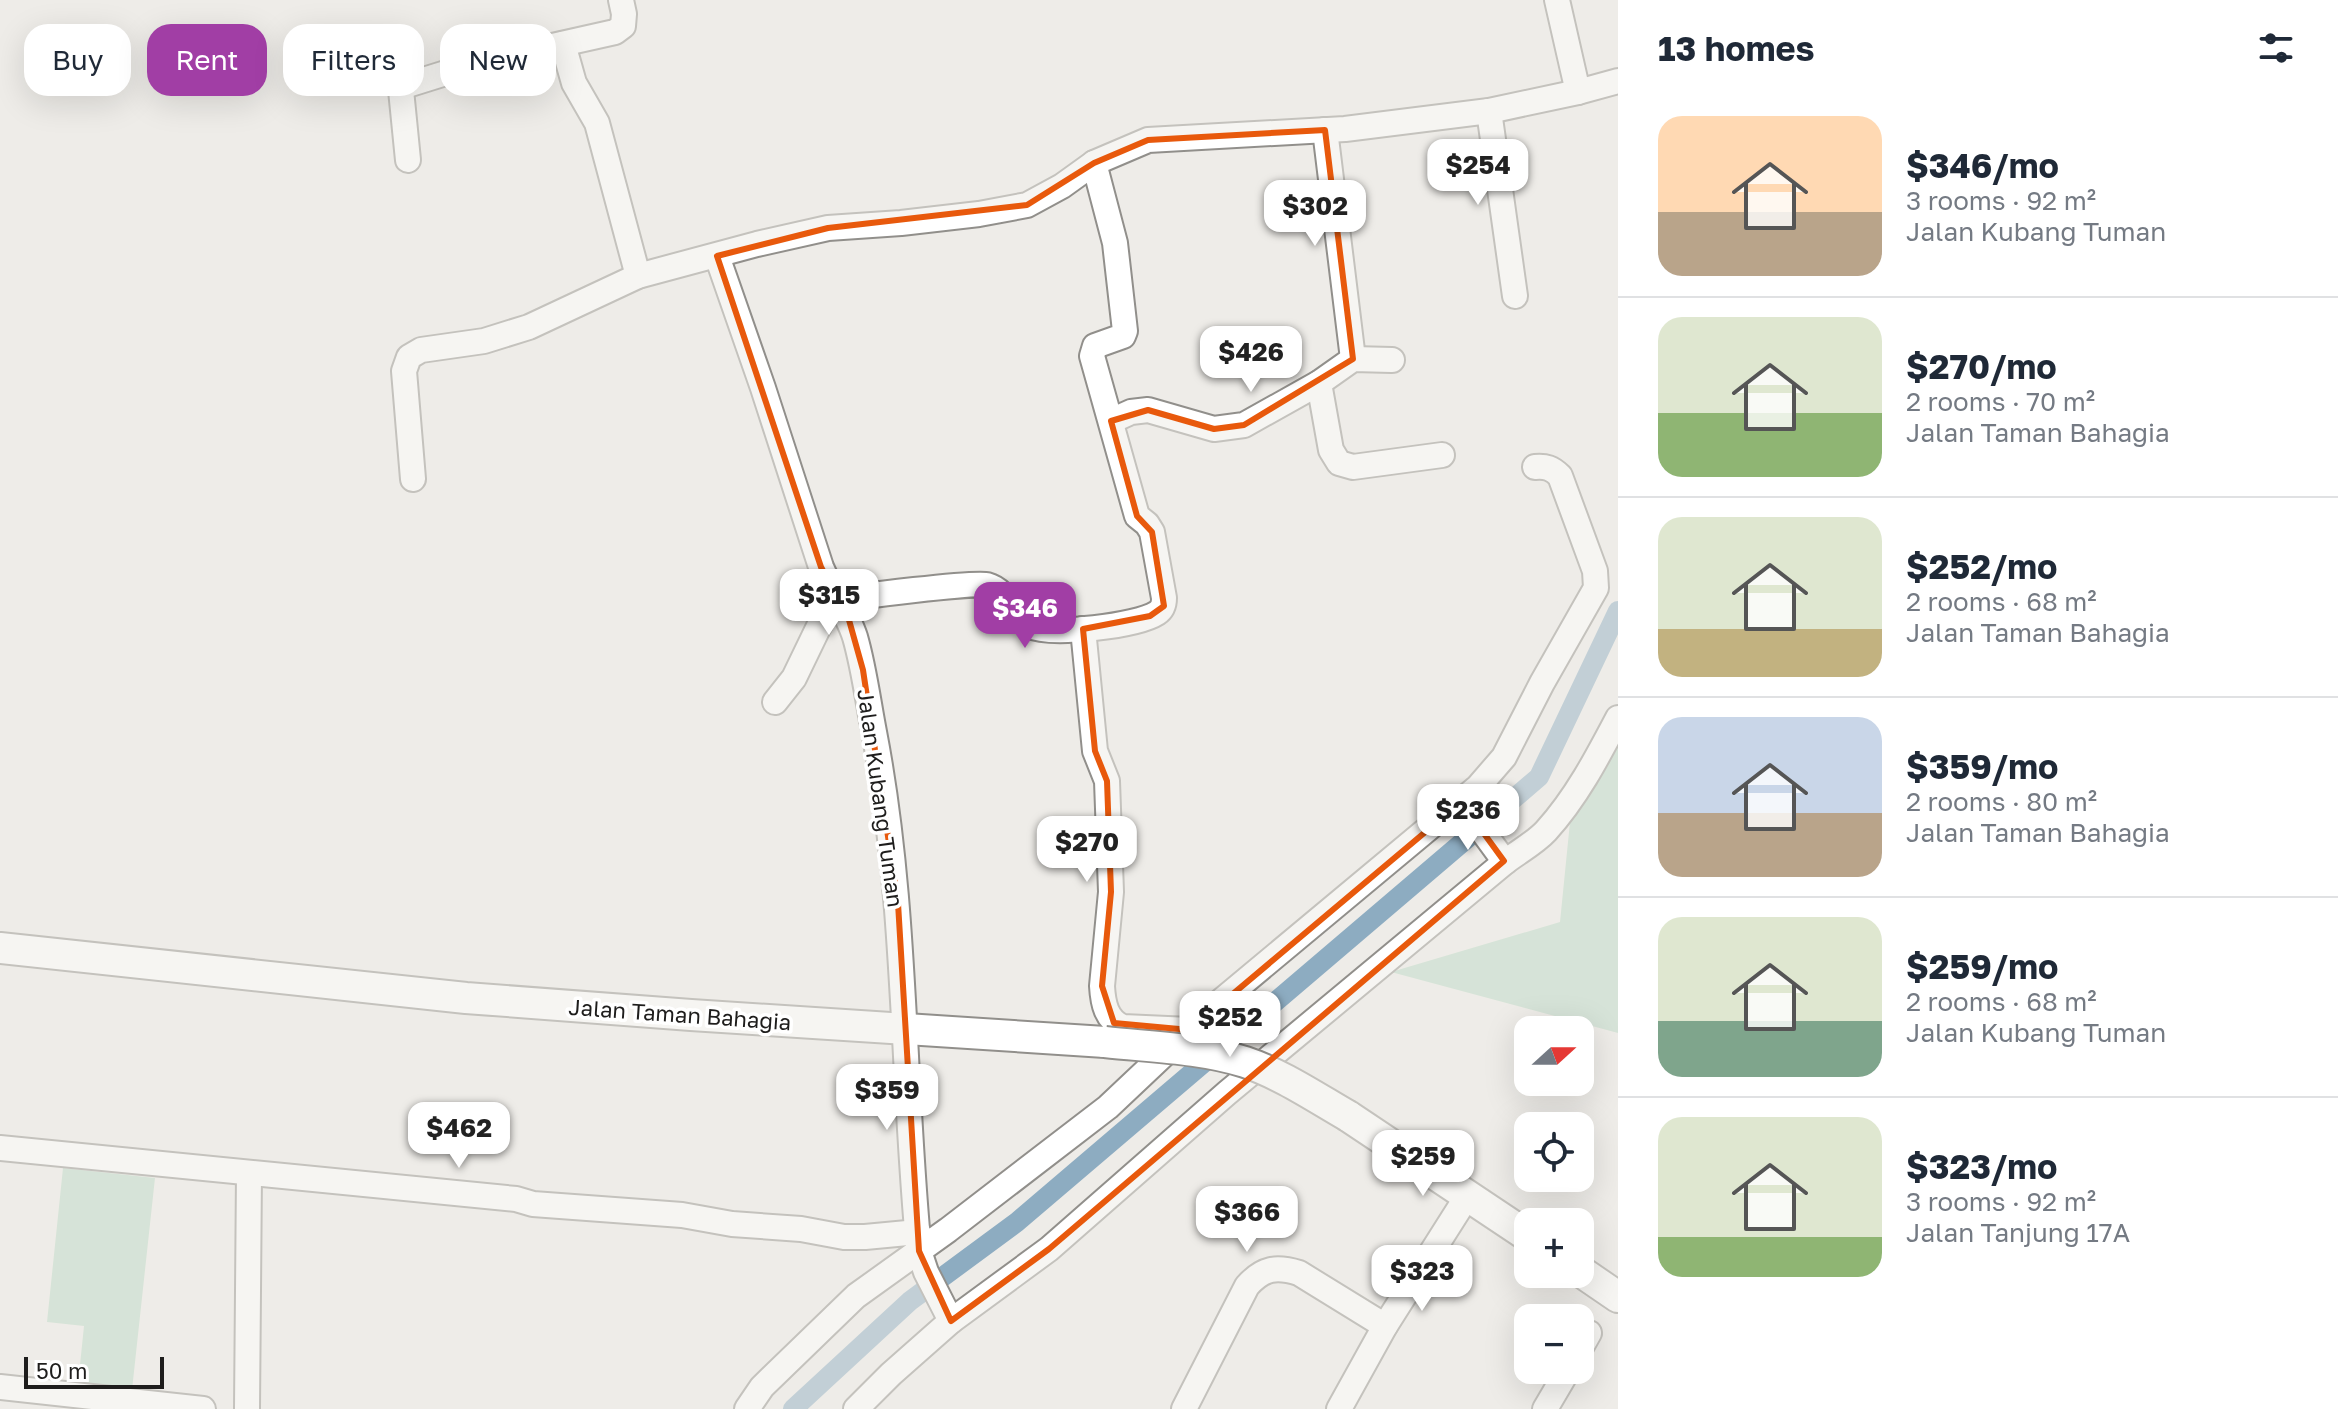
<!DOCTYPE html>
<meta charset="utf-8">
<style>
body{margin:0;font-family:"Golos Text",sans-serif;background:#f6f6f7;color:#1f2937;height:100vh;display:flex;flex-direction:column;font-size:30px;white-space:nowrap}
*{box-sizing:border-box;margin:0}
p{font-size:26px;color:#747a83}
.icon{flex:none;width:44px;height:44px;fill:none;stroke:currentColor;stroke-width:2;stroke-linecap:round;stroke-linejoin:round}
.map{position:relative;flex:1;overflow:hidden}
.panel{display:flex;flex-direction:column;background:#fff;width:720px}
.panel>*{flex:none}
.banner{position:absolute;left:24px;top:24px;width:760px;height:72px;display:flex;gap:16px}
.needle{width:52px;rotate:69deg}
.fabs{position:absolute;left:1514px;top:1016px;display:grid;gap:16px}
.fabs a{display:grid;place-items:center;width:80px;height:80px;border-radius:16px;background:#fff;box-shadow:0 8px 32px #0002;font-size:40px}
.scale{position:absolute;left:24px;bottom:20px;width:140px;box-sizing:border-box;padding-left:8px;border:4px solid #1e1d1c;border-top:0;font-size:22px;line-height:28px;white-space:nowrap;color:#1e1d1c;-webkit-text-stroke:6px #fff;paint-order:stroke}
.price{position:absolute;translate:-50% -68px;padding:0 18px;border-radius:16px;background:#fff;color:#222;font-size:26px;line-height:52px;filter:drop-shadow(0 2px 4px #0008)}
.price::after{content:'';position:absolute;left:50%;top:48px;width:24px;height:18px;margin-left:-12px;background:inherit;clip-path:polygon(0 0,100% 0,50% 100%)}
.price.selected{background:#a13ea5;color:#fff}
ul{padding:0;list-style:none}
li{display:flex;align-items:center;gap:24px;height:200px;padding:0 40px}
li+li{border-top:2px solid #e0e1e3}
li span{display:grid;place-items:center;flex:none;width:224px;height:160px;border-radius:24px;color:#555}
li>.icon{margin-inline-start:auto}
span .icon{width:96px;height:96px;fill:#fffc;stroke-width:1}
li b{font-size:34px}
h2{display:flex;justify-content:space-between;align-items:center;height:96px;padding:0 40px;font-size:34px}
.chip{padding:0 28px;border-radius:24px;background:#fff;box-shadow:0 8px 32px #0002;font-size:28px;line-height:72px}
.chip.selected{background:#a13ea5;color:#fff}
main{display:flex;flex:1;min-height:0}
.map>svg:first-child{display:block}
.green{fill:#b9d8c5}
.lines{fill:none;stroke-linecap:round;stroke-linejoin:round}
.canal{stroke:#8dacc1;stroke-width:20}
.minor-casing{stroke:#918f8b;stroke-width:28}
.major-casing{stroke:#918f8b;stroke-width:34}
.minor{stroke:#fff;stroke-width:24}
.major{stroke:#fff;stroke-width:30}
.major-bridge-casing{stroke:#918f8b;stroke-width:34;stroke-linecap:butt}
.major-bridge{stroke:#fff;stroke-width:30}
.marked{fill:none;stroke:#e8590c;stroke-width:6;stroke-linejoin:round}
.labels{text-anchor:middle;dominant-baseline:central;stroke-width:7;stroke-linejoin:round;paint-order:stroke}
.street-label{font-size:22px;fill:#1e1d1c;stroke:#fff}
</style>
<main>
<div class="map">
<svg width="1618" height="1409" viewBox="0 0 1618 1409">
<rect width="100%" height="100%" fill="#eeece8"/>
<g class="green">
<polygon points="1618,743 1618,1033 1391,972 1560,922 1570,822"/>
<polygon points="63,1168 155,1178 132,1390 78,1384 84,1326 47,1322"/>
</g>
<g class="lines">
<polyline class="canal" points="793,1409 910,1301 1017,1222 1539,777 1618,611"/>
<g class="minor-casing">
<g id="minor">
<polyline points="1557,0 1578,92"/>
<polyline points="563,44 574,83 597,123 638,276"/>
<polyline points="397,50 408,160"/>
<polyline points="401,87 481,62 615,32 623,26 624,14 621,0"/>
<polyline points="1489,111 1515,296"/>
<polyline points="1325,130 1353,359"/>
<path d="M717 256 763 388 821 567C831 591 847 612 855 637 864 668 868 701 874 732 907 903 902 1078 919 1251L926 1272 951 1321"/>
<polyline points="1319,383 1331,450 1339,463 1353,467 1442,455"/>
<polyline points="1111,421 1131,412 1148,410 1214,429 1244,425 1319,383 1353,359 1392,360"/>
<polyline points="413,479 404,371 409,357 421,350 484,341 529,327 638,276 757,244 828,228 901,223 979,214 1027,205 1062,186 1094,163 1148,140 1345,129 1489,111 1578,92 1618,81"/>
<path d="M1083 629 1095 751 1107 781 1111 892 1102 986C1103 1003 1106 1020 1123 1027L1190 1030"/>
<path d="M775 702 794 678 823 618C827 612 833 604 840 601 853 596 976 582 987 585 1009 591 1012 617 1030 626 1051 636 1137 626 1157 613 1163 609 1164 604 1164 598L1152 532 1147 524 1137 516 1092 356 1095 346 1123 336 1125 331 1115 243 1094 163"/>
<polyline points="1461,802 1505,862"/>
<polyline points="0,1148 516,1199 533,1204 682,1215 732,1224 801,1229 844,1237 865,1237 918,1232"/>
<polyline points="1580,1349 1589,1333"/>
<polyline points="0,1387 203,1409"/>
<polyline points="247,1409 249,1173"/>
<path d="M747 1409 762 1387 856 1296 948 1230 1108 1107 1214 1007 1478 787 1504 757 1542 683 1596 588 1595 571 1560 476C1552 468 1546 466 1535 467"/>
<path d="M856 1409 891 1374 951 1321 1049 1249 1227 1093 1505 862C1518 852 1535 843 1546 831 1576 798 1597 758 1618 718"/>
<path d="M1184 1409 1247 1286C1263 1268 1276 1266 1299 1273L1385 1326"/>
<polyline points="1339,1409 1385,1326 1468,1195"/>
<polyline points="1545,1409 1568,1370"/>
</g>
</g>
<g class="major-casing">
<g id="major">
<polyline points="0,948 466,998 691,1015 1105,1042"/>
<polyline points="1348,1116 1528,1236"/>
<polyline points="1580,1271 1618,1297"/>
</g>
</g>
<use href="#minor" class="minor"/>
<use href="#major" class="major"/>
<g class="major-bridge-casing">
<path id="major-bridge" d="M1105 1042C1151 1047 1201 1048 1245 1062 1281 1074 1315 1097 1348 1116"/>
</g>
<use href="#major-bridge" class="major-bridge"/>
</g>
<path d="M0 0H1618V1409H0ZM1325 130 1353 359 1244 425 1214 429 1148 410 1111 421 1137 516 1152 532 1164 606 1150 616 1083 629 1095 751 1107 781 1111 892 1102 986 1114 1023 1190 1030 1461 802 1504 861 1049 1249 951 1321 919 1251 898 903 863 670 849 620 821 567 717 256 828 228 1027 205 1094 163 1148 140Z" fill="#eeece8" fill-opacity=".55" fill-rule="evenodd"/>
<path class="marked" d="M1325 130 1353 359 1244 425 1214 429 1148 410 1111 421 1137 516 1152 532 1164 606 1150 616 1083 629 1095 751 1107 781 1111 892 1102 986 1114 1023 1190 1030 1461 802 1504 861 1049 1249 951 1321 919 1251 898 903 863 670 849 620 821 567 717 256 828 228 1027 205 1094 163 1148 140Z"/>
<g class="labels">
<g class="street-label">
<text transform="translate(881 798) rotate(82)">Jalan Kubang Tuman</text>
<text transform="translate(680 1014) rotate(4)">Jalan Taman Bahagia</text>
</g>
</g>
</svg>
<div class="fabs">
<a><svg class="needle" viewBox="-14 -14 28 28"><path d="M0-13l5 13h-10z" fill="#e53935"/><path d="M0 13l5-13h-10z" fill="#747a83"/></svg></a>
<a><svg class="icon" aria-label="locate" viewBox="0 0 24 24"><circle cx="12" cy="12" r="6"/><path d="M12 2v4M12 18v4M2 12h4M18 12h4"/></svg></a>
<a>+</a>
<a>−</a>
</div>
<div class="scale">50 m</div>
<b class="price" style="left:1478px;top:207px">$254</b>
<b class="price" style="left:1315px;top:248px">$302</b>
<b class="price" style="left:1251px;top:394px">$426</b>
<b class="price" style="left:829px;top:637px">$315</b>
<b class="price selected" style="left:1025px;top:650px">$346</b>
<b class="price" style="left:1468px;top:852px">$236</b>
<b class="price" style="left:1087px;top:884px">$270</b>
<b class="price" style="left:1230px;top:1059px">$252</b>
<b class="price" style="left:887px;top:1132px">$359</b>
<b class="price" style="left:459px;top:1170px">$462</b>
<b class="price" style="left:1423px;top:1198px">$259</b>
<b class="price" style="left:1247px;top:1254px">$366</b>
<b class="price" style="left:1422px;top:1313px">$323</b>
<div class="banner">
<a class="chip">Buy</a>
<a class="chip selected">Rent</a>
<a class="chip">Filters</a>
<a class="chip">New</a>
</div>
</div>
<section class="panel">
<h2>13 homes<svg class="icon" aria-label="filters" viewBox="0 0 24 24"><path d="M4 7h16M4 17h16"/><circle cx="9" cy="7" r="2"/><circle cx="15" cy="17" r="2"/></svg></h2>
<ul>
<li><span style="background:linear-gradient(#ffd9b3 60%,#b9a48a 0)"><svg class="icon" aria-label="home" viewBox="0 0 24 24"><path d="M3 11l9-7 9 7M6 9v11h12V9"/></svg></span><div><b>$346/mo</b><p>3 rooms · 92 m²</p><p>Jalan Kubang Tuman</p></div></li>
<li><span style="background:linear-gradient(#dfe7d0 60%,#8fb573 0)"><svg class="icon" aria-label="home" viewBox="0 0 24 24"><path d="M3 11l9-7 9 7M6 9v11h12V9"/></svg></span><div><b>$270/mo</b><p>2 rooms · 70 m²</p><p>Jalan Taman Bahagia</p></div></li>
<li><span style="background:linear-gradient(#dfe7d0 70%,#c2b280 0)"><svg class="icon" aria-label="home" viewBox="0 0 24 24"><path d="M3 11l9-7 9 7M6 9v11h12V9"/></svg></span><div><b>$252/mo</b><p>2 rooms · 68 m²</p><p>Jalan Taman Bahagia</p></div></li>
<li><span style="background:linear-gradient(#c9d6e8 60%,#b9a48a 0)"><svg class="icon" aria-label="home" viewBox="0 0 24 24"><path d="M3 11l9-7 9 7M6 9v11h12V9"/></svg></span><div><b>$359/mo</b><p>2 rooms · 80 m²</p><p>Jalan Taman Bahagia</p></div></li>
<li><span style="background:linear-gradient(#dfe7d0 65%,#7fa58c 0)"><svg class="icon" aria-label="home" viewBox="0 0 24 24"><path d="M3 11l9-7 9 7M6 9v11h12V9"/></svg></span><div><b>$259/mo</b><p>2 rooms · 68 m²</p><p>Jalan Kubang Tuman</p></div></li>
<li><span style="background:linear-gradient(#dfe7d0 75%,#8fb573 0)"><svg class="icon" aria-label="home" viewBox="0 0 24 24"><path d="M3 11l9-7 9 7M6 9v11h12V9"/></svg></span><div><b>$323/mo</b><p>3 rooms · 92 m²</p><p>Jalan Tanjung 17A</p></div></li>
</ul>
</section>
</main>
